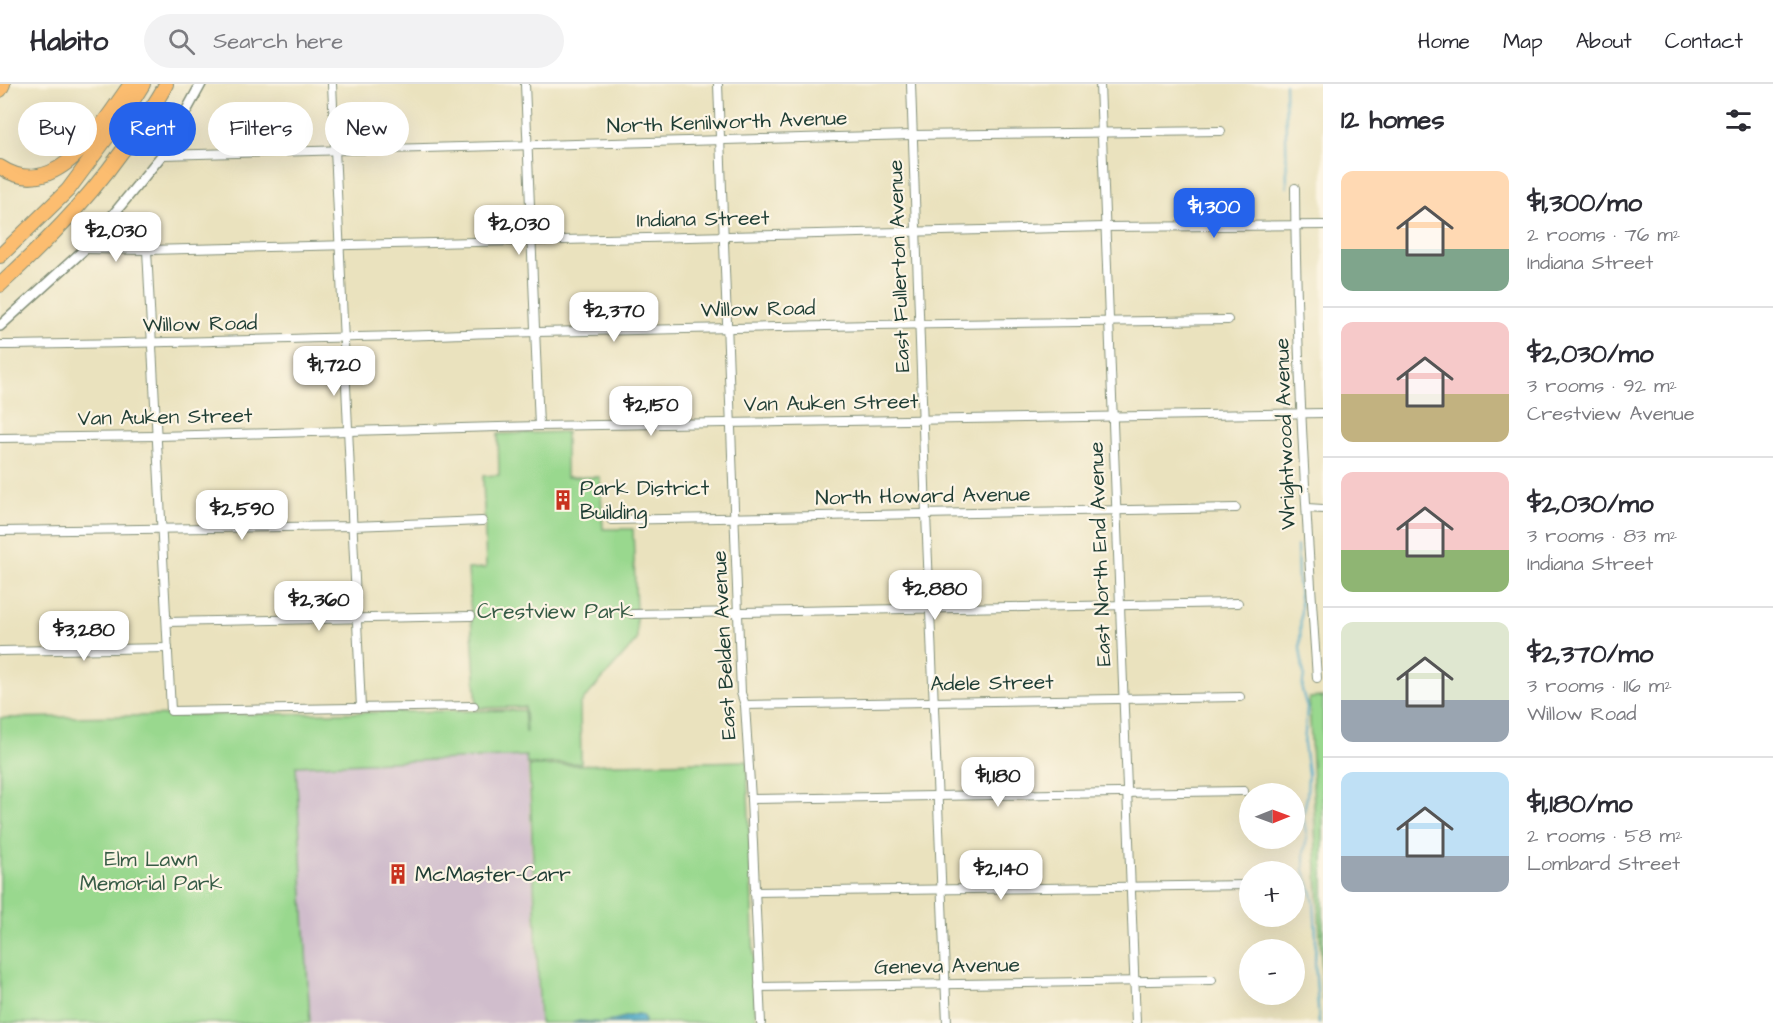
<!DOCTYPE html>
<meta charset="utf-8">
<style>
body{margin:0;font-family:"Architects Daughter",sans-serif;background:#f2f2f3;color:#2b2b33;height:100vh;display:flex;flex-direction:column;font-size:22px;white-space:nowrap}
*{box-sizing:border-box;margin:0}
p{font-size:20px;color:#7c7c81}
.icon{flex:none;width:33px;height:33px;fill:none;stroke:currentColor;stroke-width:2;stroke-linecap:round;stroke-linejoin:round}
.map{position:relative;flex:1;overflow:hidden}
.side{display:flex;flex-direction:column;background:#fff;width:450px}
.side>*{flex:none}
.hud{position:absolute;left:18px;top:18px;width:570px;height:54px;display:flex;gap:12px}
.needle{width:39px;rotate:89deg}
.controls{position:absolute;left:1239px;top:699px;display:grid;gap:12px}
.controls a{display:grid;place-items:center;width:66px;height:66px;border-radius:50%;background:#fff;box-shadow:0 6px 24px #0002;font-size:30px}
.price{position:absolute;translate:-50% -51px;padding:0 14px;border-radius:12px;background:#fff;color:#222;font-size:20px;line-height:39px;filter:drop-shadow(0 2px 3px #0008)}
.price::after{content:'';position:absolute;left:50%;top:36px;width:18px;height:14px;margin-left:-9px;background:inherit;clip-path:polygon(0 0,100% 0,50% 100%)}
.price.selected{background:#2563eb;color:#fff}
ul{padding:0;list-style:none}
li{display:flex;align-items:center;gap:18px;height:150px;padding:0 18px}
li+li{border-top:2px solid #e1e1e2}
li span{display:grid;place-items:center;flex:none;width:168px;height:120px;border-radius:12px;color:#555}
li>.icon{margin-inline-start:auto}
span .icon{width:72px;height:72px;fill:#fffc;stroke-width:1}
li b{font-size:26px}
h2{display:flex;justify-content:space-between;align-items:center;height:72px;padding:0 18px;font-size:26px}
.tag{padding:0 21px;border-radius:27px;background:#fff;box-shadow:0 6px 24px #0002;font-size:21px;line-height:54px}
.tag.selected{background:#2563eb;color:#fff}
header{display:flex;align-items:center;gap:36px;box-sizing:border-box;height:84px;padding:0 30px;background:#fff;border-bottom:2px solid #e1e1e2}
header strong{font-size:28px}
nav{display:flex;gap:33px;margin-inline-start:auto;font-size:21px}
.search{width:420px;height:54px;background:#f2f2f3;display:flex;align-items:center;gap:15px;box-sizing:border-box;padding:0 21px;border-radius:33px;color:#7c7c81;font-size:22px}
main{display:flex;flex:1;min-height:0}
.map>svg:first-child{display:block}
.industrial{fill:#d0bdcc}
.green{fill:#99d88e;stroke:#5c8a61;stroke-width:1.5}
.water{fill:#49a8c8;stroke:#34727e;stroke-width:1.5}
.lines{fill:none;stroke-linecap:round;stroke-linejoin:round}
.stream{stroke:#49a8c8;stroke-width:2}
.minor-casing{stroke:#849079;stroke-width:10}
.tertiary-casing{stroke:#849079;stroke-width:12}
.motorway-casing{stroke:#849079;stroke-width:16}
.minor{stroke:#fff;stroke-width:8}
.tertiary{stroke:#fff;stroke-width:9}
.motorway{stroke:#fcbd6f;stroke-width:14}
.labels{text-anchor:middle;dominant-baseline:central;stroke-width:4.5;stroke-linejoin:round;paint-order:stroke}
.street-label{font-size:21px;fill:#1f3d34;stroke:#fcf5e5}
.poi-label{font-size:21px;fill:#1f3d34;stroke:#fcf5e5;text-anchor:start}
.park-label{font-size:21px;fill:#375c46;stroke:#fcf5e5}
</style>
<header>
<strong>Habito</strong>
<div class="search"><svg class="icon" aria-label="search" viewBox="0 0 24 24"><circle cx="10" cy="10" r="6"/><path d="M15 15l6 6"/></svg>Search here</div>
<nav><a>Home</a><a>Map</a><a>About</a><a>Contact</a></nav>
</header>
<main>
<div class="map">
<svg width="1323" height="939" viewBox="0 0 1323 939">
<rect width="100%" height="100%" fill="#fcf5e5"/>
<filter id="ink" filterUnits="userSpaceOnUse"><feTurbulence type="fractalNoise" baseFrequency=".0167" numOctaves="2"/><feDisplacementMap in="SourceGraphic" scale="12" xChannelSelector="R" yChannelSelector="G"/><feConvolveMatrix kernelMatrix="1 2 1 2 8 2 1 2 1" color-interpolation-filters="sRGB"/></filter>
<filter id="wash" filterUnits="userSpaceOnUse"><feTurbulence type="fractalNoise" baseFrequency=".008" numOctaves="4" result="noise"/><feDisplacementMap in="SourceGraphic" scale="24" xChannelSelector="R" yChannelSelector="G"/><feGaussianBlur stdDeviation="1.35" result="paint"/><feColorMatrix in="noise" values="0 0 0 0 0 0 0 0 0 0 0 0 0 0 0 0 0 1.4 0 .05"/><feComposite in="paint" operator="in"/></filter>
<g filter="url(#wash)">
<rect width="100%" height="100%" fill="#eae2be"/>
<polygon class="industrial" points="527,672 539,939 310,939 296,682"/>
<g class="green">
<polygon points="566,348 566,393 600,393 603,445 633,445 637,556 580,620 581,679 527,680 526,672 296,682 310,939 0,939 0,634 524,626 526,649 525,623 477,624 468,485 486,484 483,392 499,391 498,350"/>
<polygon points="1323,613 1323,917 1309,614"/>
<polygon points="747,677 756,939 540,939 529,682"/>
</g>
<polygon class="water" points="637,930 642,931 645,936 644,939 572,939 579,937 602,939"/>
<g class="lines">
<g class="stream">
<polyline points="1285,0 1287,103"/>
<polyline points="1297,462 1298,498 1301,522 1300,564 1304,591 1302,606 1307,624 1304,660 1308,690 1307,713 1303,732 1307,754 1304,767 1304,787 1312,809 1314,819 1316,853 1315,878 1319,939"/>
</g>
</g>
</g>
<g filter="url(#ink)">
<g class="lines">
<g class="minor-casing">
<g id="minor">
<polyline points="332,0 361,624"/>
<polyline points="525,0 539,342"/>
<polyline points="718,0 741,609 745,621 751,715 761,939"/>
<polyline points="911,0 926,430 947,939"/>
<polyline points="1100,0 1136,939"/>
<polyline points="162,71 912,51 1221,47"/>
<path d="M1295 104C1296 267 1306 431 1317 594"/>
<polyline points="85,165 147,166 1105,143 1323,141"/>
<polyline points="147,166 171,627 474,622"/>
<path d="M0 261C179 259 358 253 537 248 767 242 998 239 1228 236"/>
<polyline points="0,354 157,352 539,342 1323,329"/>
<polyline points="1307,424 1323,425"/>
<polyline points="611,436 1236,424"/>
<polyline points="0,447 353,442 482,437"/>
<polyline points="632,530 1238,519"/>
<polyline points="167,538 471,532"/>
<polyline points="0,567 168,564"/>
<polyline points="745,621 1240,613"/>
<polyline points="751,715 1244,707"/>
<polyline points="754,808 1248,801"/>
<polyline points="759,903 1212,896"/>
</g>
</g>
<g class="tertiary-casing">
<polyline id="tertiary" points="0,242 85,165 162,71 201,0"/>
</g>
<g class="motorway-casing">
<g id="motorway">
<polyline points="0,6 3,0"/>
<path d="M0 83C58 121 102 39 131 0"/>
<polyline points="0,172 68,106 125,29 143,0"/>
<path d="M0 201C55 150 98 105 139 43 148 29 159 15 166 0"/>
</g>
</g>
<use href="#minor" class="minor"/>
<use href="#tertiary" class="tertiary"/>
<use href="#motorway" class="motorway"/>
</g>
</g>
<defs>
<g id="building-bare" transform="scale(1.62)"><path d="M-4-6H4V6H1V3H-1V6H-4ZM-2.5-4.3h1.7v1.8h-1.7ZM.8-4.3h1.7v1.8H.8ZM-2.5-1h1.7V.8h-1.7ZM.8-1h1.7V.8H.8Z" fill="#c8321e" stroke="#fcf5e5" stroke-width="2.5" paint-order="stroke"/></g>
</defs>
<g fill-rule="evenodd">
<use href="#building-bare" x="563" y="416"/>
<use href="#building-bare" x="398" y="790"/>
</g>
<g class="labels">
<g class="street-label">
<text transform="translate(727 38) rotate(-2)">North Kenilworth Avenue</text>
<text transform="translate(703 135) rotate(-1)">Indiana Street</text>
<text transform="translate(899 182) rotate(-92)">East Fullerton Avenue</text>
<text transform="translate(758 225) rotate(-1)">Willow Road</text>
<text transform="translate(200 240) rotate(-1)">Willow Road</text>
<text transform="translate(831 319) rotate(-1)">Van Auken Street</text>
<text transform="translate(165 333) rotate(-1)">Van Auken Street</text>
<text transform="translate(1285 350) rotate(-92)">Wrightwood Avenue</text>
<text transform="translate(923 412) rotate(-1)">North Howard Avenue</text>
<text transform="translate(1100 470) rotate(-92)">East North End Avenue</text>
<text transform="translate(724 561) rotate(-93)">East Belden Avenue</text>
<text transform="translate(992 599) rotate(-1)">Adele Street</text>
<text transform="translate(947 882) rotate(-1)">Geneva Avenue</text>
</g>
<g class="poi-label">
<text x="580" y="404">Park District<tspan x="580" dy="24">Building</tspan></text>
<text x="415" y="790">McMaster-Carr</text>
</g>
<g class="park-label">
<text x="555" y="527">Crestview Park</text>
<text x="151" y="775">Elm Lawn<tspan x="151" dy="24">Memorial Park</tspan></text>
</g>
</g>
</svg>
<div class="controls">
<a><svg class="needle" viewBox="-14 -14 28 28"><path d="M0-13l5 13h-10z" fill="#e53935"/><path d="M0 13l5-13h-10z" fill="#7c7c81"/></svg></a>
<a>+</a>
<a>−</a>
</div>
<b class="price selected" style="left:1214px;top:155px">$1,300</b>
<b class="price" style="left:519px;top:172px">$2,030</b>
<b class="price" style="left:116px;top:179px">$2,030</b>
<b class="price" style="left:614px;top:259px">$2,370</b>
<b class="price" style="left:334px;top:313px">$1,720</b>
<b class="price" style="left:651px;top:353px">$2,150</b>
<b class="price" style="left:242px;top:457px">$2,590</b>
<b class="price" style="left:935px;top:537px">$2,880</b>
<b class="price" style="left:319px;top:548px">$2,360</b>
<b class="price" style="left:84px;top:578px">$3,280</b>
<b class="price" style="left:998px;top:724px">$1,180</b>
<b class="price" style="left:1001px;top:817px">$2,140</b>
<div class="hud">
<a class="tag">Buy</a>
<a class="tag selected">Rent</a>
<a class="tag">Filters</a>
<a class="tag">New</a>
</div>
</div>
<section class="side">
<h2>12 homes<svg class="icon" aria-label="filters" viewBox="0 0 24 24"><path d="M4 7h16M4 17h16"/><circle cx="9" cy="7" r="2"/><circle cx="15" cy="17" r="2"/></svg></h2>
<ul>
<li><span style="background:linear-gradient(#ffd9b3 65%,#7fa58c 0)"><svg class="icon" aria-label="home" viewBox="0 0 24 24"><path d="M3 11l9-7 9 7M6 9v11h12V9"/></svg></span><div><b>$1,300/mo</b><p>2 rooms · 76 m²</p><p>Indiana Street</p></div></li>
<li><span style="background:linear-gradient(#f6c9c9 60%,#c2b280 0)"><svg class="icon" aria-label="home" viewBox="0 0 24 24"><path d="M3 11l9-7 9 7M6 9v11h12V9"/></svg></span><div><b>$2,030/mo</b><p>3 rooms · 92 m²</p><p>Crestview Avenue</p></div></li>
<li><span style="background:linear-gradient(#f6c9c9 65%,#8fb573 0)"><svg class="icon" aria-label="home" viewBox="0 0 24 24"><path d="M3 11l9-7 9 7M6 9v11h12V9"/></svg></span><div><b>$2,030/mo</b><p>3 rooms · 83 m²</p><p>Indiana Street</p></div></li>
<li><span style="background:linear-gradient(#dfe7d0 65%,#9aa5b1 0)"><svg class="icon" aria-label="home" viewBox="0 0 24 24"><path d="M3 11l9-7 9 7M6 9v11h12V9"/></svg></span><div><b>$2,370/mo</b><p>3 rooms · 116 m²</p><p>Willow Road</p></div></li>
<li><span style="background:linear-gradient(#bfe0f5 70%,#9aa5b1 0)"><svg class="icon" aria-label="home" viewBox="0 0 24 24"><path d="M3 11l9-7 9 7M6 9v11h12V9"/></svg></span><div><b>$1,180/mo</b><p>2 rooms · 58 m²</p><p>Lombard Street</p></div></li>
</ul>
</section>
</main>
